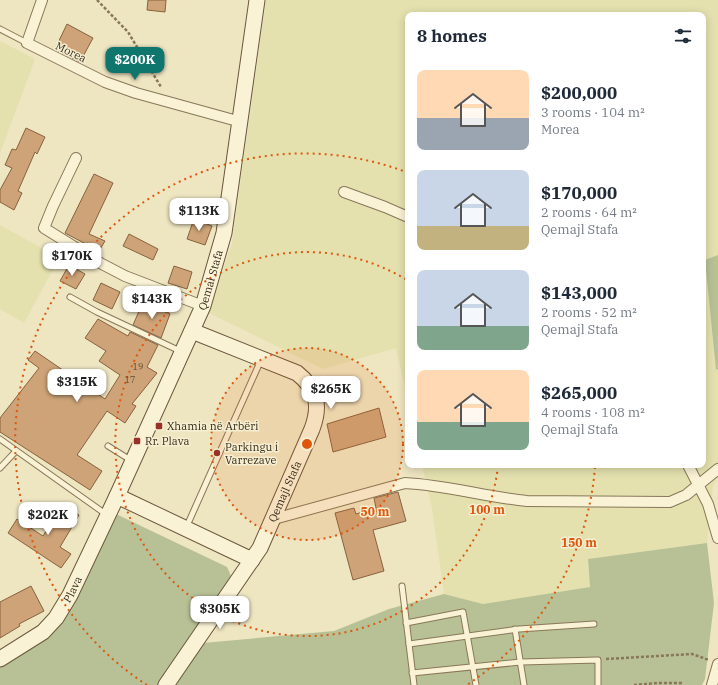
<!DOCTYPE html>
<meta charset="utf-8">
<style>
body{margin:0;font-family:"IBM Plex Serif",serif;background:#f2f2f3;color:#1f2937;height:100vh;display:flex;flex-direction:column;font-size:15px;white-space:nowrap}
*{box-sizing:border-box;margin:0}
p{font-size:13px;color:#747a83}
.icon{flex:none;width:22px;height:22px;fill:none;stroke:currentColor;stroke-width:2;stroke-linecap:round;stroke-linejoin:round}
.map{position:relative;flex:1;overflow:hidden}
.panel{position:absolute;left:405px;top:12px;width:301px;height:456px;display:flex;flex-direction:column;background:#fff;border-radius:8px;box-shadow:0 2px 10px #0003}
.panel>*{flex:none}
.price{position:absolute;translate:-50% -34px;padding:0 9px;border-radius:8px;background:#fff;color:#222;font-size:13px;line-height:26px;filter:drop-shadow(0 1px 2px #0008)}
.price::after{content:'';position:absolute;left:50%;top:24px;width:12px;height:9px;margin-left:-6px;background:inherit;clip-path:polygon(0 0,100% 0,50% 100%)}
.price.active{background:#0f766e;color:#fff}
ul{padding:0;list-style:none}
li{display:flex;align-items:center;gap:12px;height:100px;padding:0 12px}
li span{display:grid;place-items:center;flex:none;width:112px;height:80px;border-radius:8px;color:#555}
li>.icon{margin-inline-start:auto}
span .icon{width:48px;height:48px;fill:#fffc;stroke-width:1}
li b{font-size:17px}
h2{display:flex;justify-content:space-between;align-items:center;height:48px;padding:0 12px;font-size:17px}
.map>svg:first-child{display:block}
.farmland{fill:#e4e1af}
.cemetery{fill:#b7c195}
.building{fill:#cda377;stroke:#88623e}
.lines{fill:none;stroke-linecap:round;stroke-linejoin:round}
.lane-casing{stroke:#887759;stroke-width:7}
.street-casing{stroke:#887759;stroke-width:12}
.secondary-casing{stroke:#6a573c;stroke-width:17}
.path{stroke:#887759;stroke-width:2.5;stroke-dasharray:3 2;stroke-linecap:butt}
.lane{stroke:#f9f2d5;stroke-width:5}
.street{stroke:#f9f2d5;stroke-width:10}
.secondary{stroke:#f9f2d5;stroke-width:15}
.ring{fill:none;stroke:#df570d;stroke-width:2;stroke-dasharray:2 4}
.poi-dot{fill:#983228;stroke:#f6efd1;stroke-width:1.5}
.labels{text-anchor:middle;dominant-baseline:central;stroke-width:3;stroke-linejoin:round;paint-order:stroke}
.number-label{font-size:9px;fill:#5d4a34}
.street-label{font-size:11px;fill:#382d1d;stroke:#f6efd1}
.poi-label{font-size:11px;fill:#382d1d;stroke:#f6efd1;text-anchor:start}
.centre{fill:#df570d;stroke:#f6efd1;stroke-width:2}
.ring-label{font-size:12px;text-anchor:middle;font-weight:bold;fill:#df570d;stroke:#f6efd1;stroke-width:3;stroke-linejoin:round;paint-order:stroke}
</style>
<div class="map">
<svg width="718" height="685" viewBox="0 0 718 685">
<rect width="100%" height="100%" fill="#eee5c1"/>
<g class="farmland">
<polygon points="266,0 718,0 718,255 705,260 716,370 718,369 718,478 713,485 707,543 588,559 590,587 483,604 444,594 432,508 422,465 703,465 703,15 408,15 408,401 396,348 323,369 209,313 232,243"/>
<polygon points="0,41 35,59 0,153"/>
<polygon points="0,225 59,258 24,323 0,309"/>
</g>
<g class="cemetery">
<polygon points="718,255 718,369 716,370 705,260"/>
<polygon points="116,514 227,567 231,576 158,685 0,685 0,666 39,642"/>
<polygon points="707,543 714,603 705,679 702,685 174,685 203,643 334,631 389,609 444,594 483,604 590,587 588,559"/>
</g>
<g class="building">
<polygon points="148,0 166,0 165,12 147,10"/>
<polygon points="67,24 93,38 80,62 55,49"/>
<polygon points="26,128 45,137 37,154 35,152 18,191 22,193 14,210 0,202 0,190 12,168 5,165 12,149 16,150"/>
<polygon points="94,174 113,183 89,234 105,241 99,251 65,233"/>
<polygon points="194,219 212,226 205,245 187,239"/>
<polygon points="129,234 158,249 153,260 123,246"/>
<polygon points="69,265 85,274 76,289 60,281"/>
<polygon points="174,266 192,272 187,289 168,283"/>
<polygon points="101,283 120,292 112,309 93,300"/>
<polygon points="143,302 170,314 161,338 133,325"/>
<polygon points="98,319 128,336 130,332 158,345 147,367 157,373 132,404 136,406 125,423 107,411 77,455 102,471 90,490 0,432 0,418 39,368 28,360 35,351 105,399 120,375 99,361 106,351 85,338"/>
<polygon points="379,408 386,437 333,452 327,424"/>
<polygon points="398,492 406,521 373,530 384,571 353,580 335,513 354,508 356,514 376,508 374,498"/>
<polygon points="63,505 79,515 60,547 71,554 61,568 8,533 17,519 43,536"/>
<polygon points="31,586 44,611 19,624 20,626 0,638 0,602"/>
</g>
<g class="lines">
<g class="lane-casing">
<g id="lane">
<polyline points="0,29 27,43"/>
<polyline points="70,297 97,312 180,351"/>
<polyline points="0,439 107,515"/>
<polyline points="108,446 132,461"/>
<polyline points="0,468 16,451"/>
<polyline points="186,528 261,360"/>
<polyline points="402,586 414,685"/>
<polyline points="406,623 463,612 476,685"/>
<polyline points="515,629 524,685"/>
<polyline points="409,644 519,629 594,624"/>
<polyline points="412,673 521,662 598,660 598,685"/>
</g>
</g>
<g class="street-casing">
<g id="street">
<polyline points="42,0 27,43 105,82 136,93 241,122"/>
<polyline points="76,158 53,206 44,228 102,264 125,276 203,306"/>
<polyline points="344,192 385,207 408,217"/>
<polyline points="688,465 708,504 718,538"/>
<path d="M274 519 405 483C446 485 486 497 527 501L670 502 686 495 718 469"/>
<polyline points="712,685 718,664"/>
</g>
</g>
<g class="secondary-casing">
<g id="secondary">
<polyline points="117,496 252,560"/>
<path id="s1" d="M0 659 43 632 56 618 70 595 117 496 203 306 224 233 257 0"/>
<path id="s2" d="M166 685 260 548 312 429C321 405 317 389 297 373L192 331"/>
</g>
</g>
<g class="path">
<polyline points="97,0 128,32 161,87"/>
<polyline points="606,659 692,654 709,660"/>
<polyline points="634,685 658,683 682,683"/>
</g>
<use href="#lane" class="lane"/>
<use href="#street" class="street"/>
<use href="#secondary" class="secondary"/>
</g>
<circle cx="307" cy="444" r="96" fill="#df570d" fill-opacity=".12"/>
<g class="ring">
<circle cx="307" cy="444" r="96"/>
<path d="M498 466A192 192 0 1 1 407 280"/>
<path d="M595 467A289 289 0 0 1 467 685M147 685A289 289 0 0 1 406 172"/>
</g>
<g class="poi-dot">
<rect x="155" y="422" width="8" height="8" rx="2"/>
<rect x="133" y="437" width="8" height="8" rx="2"/>
<circle cx="217" cy="453" r="4"/>
</g>
<g class="labels">
<g class="number-label">
<text x="138" y="366">19</text>
<text x="130" y="379">17</text>
</g>
<g class="street-label">
<text transform="translate(71 52) rotate(26)">Morea</text>
<text stroke="none"><textPath href="#s1" startOffset="442">Qemal Stafa</textPath></text>
<text stroke="none"><textPath href="#s2" startOffset="228">Qemajl Stafa</textPath></text>
<text stroke="none"><textPath href="#s1" startOffset="103">Plava</textPath></text>
</g>
<g class="poi-label">
<text x="167" y="426">Xhamia në Arbëri</text>
<text x="145" y="441">Rr. Plava</text>
<text x="225" y="447">Parkingu i<tspan x="225" dy="13">Varrezave</tspan></text>
</g>
</g>
<circle cx="307" cy="444" r="6" class="centre"/>
<g class="ring-label">
<text x="487" y="514">100 m</text>
<text x="375" y="516">50 m</text>
<text x="579" y="547">150 m</text>
</g>
</svg>
<b class="price active" style="left:135px;top:81px">$200K</b>
<b class="price" style="left:199px;top:232px">$113K</b>
<b class="price" style="left:72px;top:277px">$170K</b>
<b class="price" style="left:152px;top:320px">$143K</b>
<b class="price" style="left:77px;top:403px">$315K</b>
<b class="price" style="left:331px;top:410px">$265K</b>
<b class="price" style="left:48px;top:536px">$202K</b>
<b class="price" style="left:220px;top:630px">$305K</b>
<section class="panel">
<h2>8 homes<svg class="icon" aria-label="filters" viewBox="0 0 24 24"><path d="M4 7h16M4 17h16"/><circle cx="9" cy="7" r="2"/><circle cx="15" cy="17" r="2"/></svg></h2>
<ul>
<li><span style="background:linear-gradient(#ffd9b3 60%,#9aa5b1 0)"><svg class="icon" aria-label="home" viewBox="0 0 24 24"><path d="M3 11l9-7 9 7M6 9v11h12V9"/></svg></span><div><b>$200,000</b><p>3 rooms · 104 m²</p><p>Morea</p></div></li>
<li><span style="background:linear-gradient(#c9d6e8 70%,#c2b280 0)"><svg class="icon" aria-label="home" viewBox="0 0 24 24"><path d="M3 11l9-7 9 7M6 9v11h12V9"/></svg></span><div><b>$170,000</b><p>2 rooms · 64 m²</p><p>Qemajl Stafa</p></div></li>
<li><span style="background:linear-gradient(#c9d6e8 70%,#7fa58c 0)"><svg class="icon" aria-label="home" viewBox="0 0 24 24"><path d="M3 11l9-7 9 7M6 9v11h12V9"/></svg></span><div><b>$143,000</b><p>2 rooms · 52 m²</p><p>Qemajl Stafa</p></div></li>
<li><span style="background:linear-gradient(#ffd9b3 65%,#7fa58c 0)"><svg class="icon" aria-label="home" viewBox="0 0 24 24"><path d="M3 11l9-7 9 7M6 9v11h12V9"/></svg></span><div><b>$265,000</b><p>4 rooms · 108 m²</p><p>Qemajl Stafa</p></div></li>
</ul>
</section>
</div>
